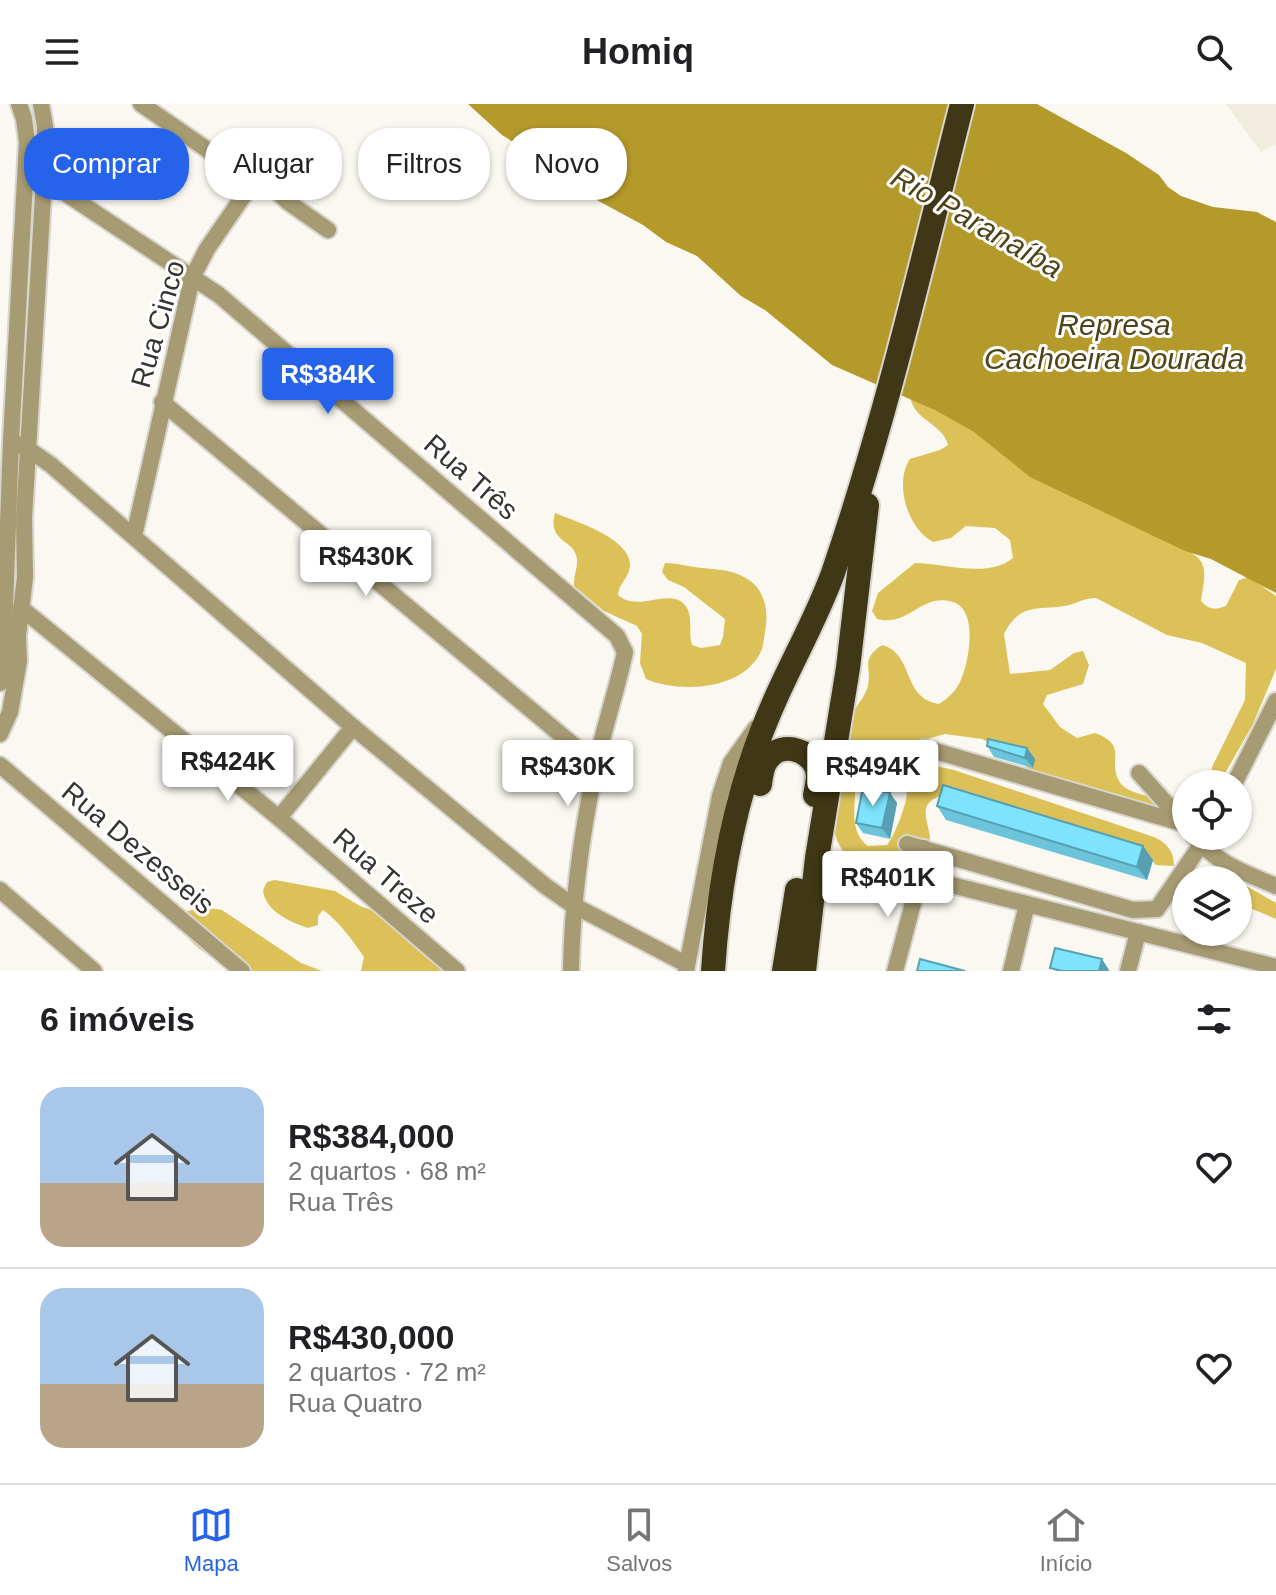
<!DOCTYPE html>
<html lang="pt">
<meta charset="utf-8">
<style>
body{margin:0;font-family:Arial,sans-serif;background:#f2f2f2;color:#202124;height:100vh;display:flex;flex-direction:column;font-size:30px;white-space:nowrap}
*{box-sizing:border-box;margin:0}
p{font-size:26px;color:#757577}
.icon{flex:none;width:44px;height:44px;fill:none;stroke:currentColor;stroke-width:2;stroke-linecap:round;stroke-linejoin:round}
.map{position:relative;height:867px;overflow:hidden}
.details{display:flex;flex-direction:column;background:#fff;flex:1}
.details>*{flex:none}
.top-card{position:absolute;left:24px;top:24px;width:800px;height:72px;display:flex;gap:16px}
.buttons{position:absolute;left:1172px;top:666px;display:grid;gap:16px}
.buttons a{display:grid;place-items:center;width:80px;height:80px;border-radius:50%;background:#fff;box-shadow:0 2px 6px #0004;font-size:40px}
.price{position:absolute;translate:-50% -68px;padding:0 18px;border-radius:8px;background:#fff;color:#222;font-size:26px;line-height:52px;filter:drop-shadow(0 2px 4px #0008)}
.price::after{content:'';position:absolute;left:50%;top:48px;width:24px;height:18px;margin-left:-12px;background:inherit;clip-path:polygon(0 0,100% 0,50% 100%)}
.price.selected{background:#2563eb;color:#fff}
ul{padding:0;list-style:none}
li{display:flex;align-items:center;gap:24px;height:200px;padding:0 40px}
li+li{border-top:2px solid #e0e0e0}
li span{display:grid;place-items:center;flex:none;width:224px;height:160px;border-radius:24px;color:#555}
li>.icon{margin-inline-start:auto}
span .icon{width:96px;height:96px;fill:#fffc;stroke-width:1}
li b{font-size:34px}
h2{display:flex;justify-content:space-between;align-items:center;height:96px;padding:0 40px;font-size:34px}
.tag{padding:0 28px;border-radius:32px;background:#fff;box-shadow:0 2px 6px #0004;font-size:28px;line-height:72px}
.tag.selected{background:#2563eb;color:#fff}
header{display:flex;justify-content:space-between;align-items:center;height:104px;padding:0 40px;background:#fff;font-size:36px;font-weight:800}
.menu{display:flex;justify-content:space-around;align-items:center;height:112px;border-top:2px solid #e0e0e0;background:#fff;font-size:22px;color:#757577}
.menu a{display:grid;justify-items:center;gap:4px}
.menu .selected{color:#2563eb}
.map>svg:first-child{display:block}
.built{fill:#f1edde}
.forest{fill:#dcc159}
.water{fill:#b4992b}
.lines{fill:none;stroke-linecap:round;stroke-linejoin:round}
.minor-casing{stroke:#d7d5ce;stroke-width:20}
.highway-casing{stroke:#d7d5ce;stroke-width:28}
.minor{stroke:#a79b73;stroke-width:16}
.highway{stroke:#403716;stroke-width:24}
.wall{fill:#6cc4da}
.shaded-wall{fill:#58a0b1}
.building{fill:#7ee4fd;stroke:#58a0b1;stroke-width:2}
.labels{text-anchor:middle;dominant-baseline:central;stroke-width:6;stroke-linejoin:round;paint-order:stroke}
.street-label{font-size:28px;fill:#353431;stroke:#fff}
.water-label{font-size:30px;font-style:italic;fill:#4f4419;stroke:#fff}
</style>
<header><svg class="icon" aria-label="menu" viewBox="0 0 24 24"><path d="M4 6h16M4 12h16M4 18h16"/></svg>Homiq<svg class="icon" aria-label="search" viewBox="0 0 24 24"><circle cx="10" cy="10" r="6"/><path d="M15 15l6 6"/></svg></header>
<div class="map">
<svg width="1276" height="867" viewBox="0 0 1276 867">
<rect width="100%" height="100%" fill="#faf8f0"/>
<polygon class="built" points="1226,0 1276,0 1276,40 1261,48"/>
<g class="forest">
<path d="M910 290 1180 444C1211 455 1205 468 1201 497 1209 506 1215 506 1226 502L1239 476 1249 473 1276 492V565L1253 620 1219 680H1207L1213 661 1245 596 1246 559 1202 539 1167 531 1096 494C1083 494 1076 500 1065 502 1036 506 1020 499 1004 530L1010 570 1050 566 1074 549 1083 547 1089 561 1083 580 1047 591 1043 600 1060 623 1077 634 1095 629C1129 642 1107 655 1119 677 1125 688 1143 690 1153 694L1158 704 1038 672 1006 646 982 635 945 630 927 635 921 642V651L926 660 954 666 1154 733C1167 739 1174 747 1174 762L1156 761 1150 755 947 691C910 697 933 721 930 742 928 754 918 767 913 777 900 781 889 777 877 772 825 751 827 709 839 662L848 664 854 671C859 696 845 724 868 742L887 741C895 731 906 702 907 689 890 671 844 650 849 619 851 606 863 597 867 585 874 565 858 557 882 541 915 550 901 594 939 600 948 594 955 588 960 578 969 559 979 506 953 498 921 488 910 523 877 515L872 507 878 489 915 459C944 459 988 475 1013 454L1010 436 995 424 966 422 951 434 933 438C907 424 894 379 910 355L940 346 948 341C943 319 911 316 910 290Z"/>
<path d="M555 409C575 417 632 435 630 462 629 474 619 479 618 491 639 510 673 480 687 504 693 515 688 530 692 541L701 544 720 541 723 533 725 515 684 483 668 476 662 468 665 459C678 459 690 463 702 464 722 466 738 466 754 480 764 489 768 507 766 520 765 528 764 538 762 545 746 586 681 590 646 575L640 559 642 530 637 522 604 507 574 482C573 473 578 464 577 455 575 435 547 439 555 409Z"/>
<path d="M1205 766 1236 776H1186V801L1179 804 1174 801C1178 785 1187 768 1205 766Z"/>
<path d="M275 776 335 787 360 802 402 817 462 867H361L364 853C352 836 340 818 323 806L318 812V821L308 824C290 818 265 807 263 786L267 778Z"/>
<polygon points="1238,777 1276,799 1276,815 1238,799"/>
<path d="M204 803 222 806 301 859 322 867H237L232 865C212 852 185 842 181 817L188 807Z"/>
</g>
<polygon class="water" points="468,0 1037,0 1126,49 1159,71 1168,83 1181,92 1213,103 1257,108 1276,118 1276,489 1211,455 1185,447 1030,373 974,328 937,307 832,261 765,206 741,192 697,152 666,138 643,121 582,88 540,55 502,31"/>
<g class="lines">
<g class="minor-casing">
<g id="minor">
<polyline points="141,0 231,62"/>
<path d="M44 75 219 191 617 532 625 548C617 586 604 623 596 661 582 727 572 799 571 867"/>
<polyline points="162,298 596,660"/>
<polyline points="11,337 28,345 51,361 353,623 544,781 571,800 686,860"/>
<polyline points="134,432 192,174 207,145 251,81 259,76 268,79 288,98 328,126"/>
<polyline points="21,504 279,714 457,867"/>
<polyline points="0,579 3,559 11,337 27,38 24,15 19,0"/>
<polyline points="0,630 10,608 19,557 18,532 25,473 24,414 44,75 45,22 41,0"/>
<polyline points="925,644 1185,720"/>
<polyline points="0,661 242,867"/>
<polyline points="1139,669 1183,718"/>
<polyline points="1234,680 1276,597"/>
<polyline points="279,714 353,623"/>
<path d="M1194 732C1214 758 1247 770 1276 782"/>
<polyline points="907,740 1133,806 1157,805 1207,732"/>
<polyline points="920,773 1276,863"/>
<polyline points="0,786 94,867"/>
<polyline points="686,867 720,692 731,659 756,624"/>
<polyline points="895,867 920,773 924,744"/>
<polyline points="1011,867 1027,800"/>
<polyline points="1128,867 1138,828"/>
</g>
</g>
<g class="highway-casing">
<g id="highway">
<path d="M760 680C761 673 762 662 767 656 782 634 818 648 818 672 818 678 816 686 815 691"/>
<path d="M713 867C719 775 737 680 775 596 794 553 817 513 833 469 886 315 922 157 962 0"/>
<polyline points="784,867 797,786"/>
<polyline points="804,867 817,754 848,564 867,401"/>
</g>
</g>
<use href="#minor" class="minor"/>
<use href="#highway" class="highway"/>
</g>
<g class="wall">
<polygon points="113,34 135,59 134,65 125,71 127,76 121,77 123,83 92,89 85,79"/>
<polygon points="987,642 1027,644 1035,655 1033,664 994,653"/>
<polygon points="890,689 897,699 890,735 863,729 856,719"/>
<polygon points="937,702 1143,742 1153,756 1147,776 946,716"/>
</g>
<g class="shaded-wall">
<polygon points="128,49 135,59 134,65 127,55"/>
<polygon points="114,66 121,77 123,83 115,72"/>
<polygon points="1027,644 1035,655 1033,664 1025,654"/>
<polygon points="890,689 897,699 890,735 882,724"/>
<polygon points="1143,742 1153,756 1147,776 1137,763"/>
<polygon points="1102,855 1109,866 1109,867 1099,867"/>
</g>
<g class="building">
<polygon points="113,34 115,41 121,41 128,49 127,55 118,60 119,65 114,66 115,72 85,79 83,71 87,70 87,58 92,46 101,38"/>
<polygon points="988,635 1027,644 1025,654 987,642"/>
<polygon points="943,681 1143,742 1137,763 937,702"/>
<polygon points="863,683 890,689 882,724 856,719"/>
<polygon points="1055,844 1102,855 1099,867 1062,867 1050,864"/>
<polygon points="920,855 965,867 917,867"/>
</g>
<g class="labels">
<g class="street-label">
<text transform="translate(158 220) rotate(-74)">Rua Cinco</text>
<text transform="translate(471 373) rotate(41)">Rua Três</text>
<text transform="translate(138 744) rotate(40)">Rua Dezesseis</text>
<text transform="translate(386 772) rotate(41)">Rua Treze</text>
</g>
<g class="water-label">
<text transform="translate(977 118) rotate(30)">Rio Paranaíba</text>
<text x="1114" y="220">Represa<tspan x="1114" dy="34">Cachoeira Dourada</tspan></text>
</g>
</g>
</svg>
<div class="buttons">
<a><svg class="icon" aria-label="locate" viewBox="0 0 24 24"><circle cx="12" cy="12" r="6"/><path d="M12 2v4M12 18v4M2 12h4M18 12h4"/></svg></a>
<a><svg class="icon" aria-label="layers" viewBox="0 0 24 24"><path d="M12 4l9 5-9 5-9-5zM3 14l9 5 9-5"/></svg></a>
</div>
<b class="price selected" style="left:328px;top:312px">R$384K</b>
<b class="price" style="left:366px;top:494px">R$430K</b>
<b class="price" style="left:228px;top:699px">R$424K</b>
<b class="price" style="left:568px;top:704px">R$430K</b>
<b class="price" style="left:873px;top:704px">R$494K</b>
<b class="price" style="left:888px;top:815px">R$401K</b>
<div class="top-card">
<a class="tag selected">Comprar</a>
<a class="tag">Alugar</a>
<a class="tag">Filtros</a>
<a class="tag">Novo</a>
</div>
</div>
<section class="details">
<h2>6 imóveis<svg class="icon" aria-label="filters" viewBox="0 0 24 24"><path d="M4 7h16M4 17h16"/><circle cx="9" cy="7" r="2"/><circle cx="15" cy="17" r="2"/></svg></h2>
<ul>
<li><span style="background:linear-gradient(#a9c7e8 60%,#b9a48a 0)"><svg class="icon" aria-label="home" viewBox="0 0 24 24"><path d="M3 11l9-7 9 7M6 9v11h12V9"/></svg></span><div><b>R$384,000</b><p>2 quartos · 68 m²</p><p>Rua Três</p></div><svg class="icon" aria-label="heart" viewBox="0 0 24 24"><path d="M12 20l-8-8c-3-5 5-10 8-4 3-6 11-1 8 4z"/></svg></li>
<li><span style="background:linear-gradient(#a9c7e8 60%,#b9a48a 0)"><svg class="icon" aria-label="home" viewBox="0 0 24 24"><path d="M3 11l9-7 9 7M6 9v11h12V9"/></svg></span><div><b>R$430,000</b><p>2 quartos · 72 m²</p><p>Rua Quatro</p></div><svg class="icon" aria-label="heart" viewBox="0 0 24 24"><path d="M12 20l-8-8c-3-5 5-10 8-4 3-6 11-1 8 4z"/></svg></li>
</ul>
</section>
<nav class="menu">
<a class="selected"><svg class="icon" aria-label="map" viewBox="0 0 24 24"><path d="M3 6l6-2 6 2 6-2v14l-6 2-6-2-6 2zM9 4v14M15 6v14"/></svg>Mapa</a>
<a><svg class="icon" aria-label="saved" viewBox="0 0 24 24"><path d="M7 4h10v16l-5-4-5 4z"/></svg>Salvos</a>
<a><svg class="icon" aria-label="home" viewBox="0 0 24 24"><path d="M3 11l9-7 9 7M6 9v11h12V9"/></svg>Início</a>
</nav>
